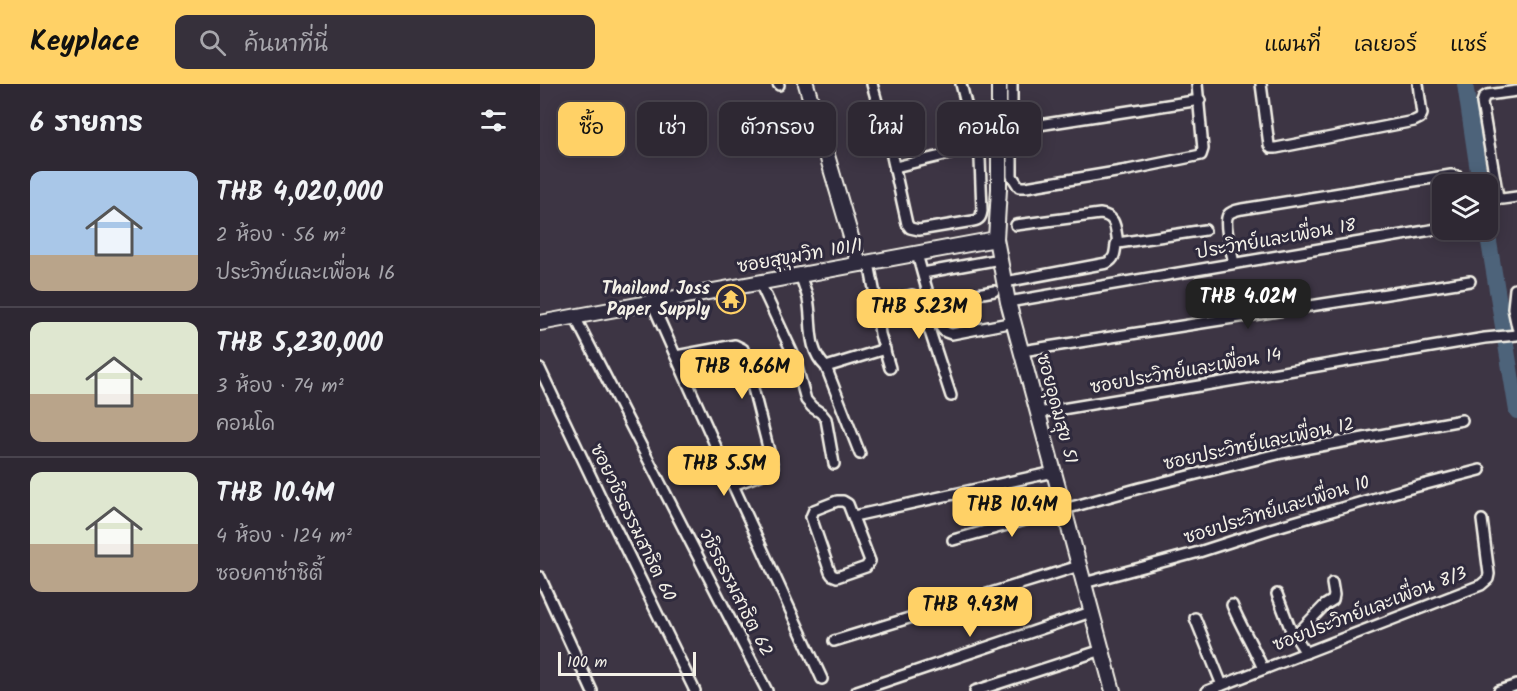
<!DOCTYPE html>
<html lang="th">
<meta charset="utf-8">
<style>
body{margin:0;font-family:Kalam,"Playpen Sans Thai",sans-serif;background:#36303b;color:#f1f3f6;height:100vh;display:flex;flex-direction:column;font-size:22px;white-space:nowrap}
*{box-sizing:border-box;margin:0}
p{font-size:20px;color:#a7a6ac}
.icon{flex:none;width:33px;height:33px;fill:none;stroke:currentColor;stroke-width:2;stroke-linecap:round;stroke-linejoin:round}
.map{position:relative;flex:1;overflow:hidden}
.drawer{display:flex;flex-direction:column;background:#2e2833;width:540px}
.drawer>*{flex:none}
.hud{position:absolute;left:18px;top:18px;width:570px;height:54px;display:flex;gap:12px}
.controls{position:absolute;left:892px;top:90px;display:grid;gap:12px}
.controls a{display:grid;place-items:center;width:66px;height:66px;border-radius:12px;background:#2e2833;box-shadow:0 3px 15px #0003,0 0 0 2px #49444e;font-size:30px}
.scale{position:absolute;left:18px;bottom:15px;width:138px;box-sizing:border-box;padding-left:6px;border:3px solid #f4f1e8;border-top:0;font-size:16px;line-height:21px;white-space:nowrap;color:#f4f1e8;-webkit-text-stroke:4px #2f2a3d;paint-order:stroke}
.price{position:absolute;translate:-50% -51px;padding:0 14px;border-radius:12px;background:#ffd166;color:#111;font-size:20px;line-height:39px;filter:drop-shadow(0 2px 3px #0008)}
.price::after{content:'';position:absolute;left:50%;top:36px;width:18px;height:14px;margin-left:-9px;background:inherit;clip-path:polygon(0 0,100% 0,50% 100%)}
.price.active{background:#222;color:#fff}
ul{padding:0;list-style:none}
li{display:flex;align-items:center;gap:18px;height:150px;padding:0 30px}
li+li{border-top:2px solid #49444e}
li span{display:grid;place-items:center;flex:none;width:168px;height:120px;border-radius:12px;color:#555}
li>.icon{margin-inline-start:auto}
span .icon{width:72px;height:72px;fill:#fffc;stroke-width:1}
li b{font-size:26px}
h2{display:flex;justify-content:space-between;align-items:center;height:72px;padding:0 30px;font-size:26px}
.chip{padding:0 21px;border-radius:12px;background:#2e2833;box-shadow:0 3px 15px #0003,0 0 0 2px #49444e;font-size:21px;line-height:54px}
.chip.active{background:#ffd166;color:#111}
header{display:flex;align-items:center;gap:36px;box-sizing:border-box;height:84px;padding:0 30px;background:#ffd166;color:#111}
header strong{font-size:28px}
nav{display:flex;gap:33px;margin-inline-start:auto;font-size:21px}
.search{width:420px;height:54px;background:#36303b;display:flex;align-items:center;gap:15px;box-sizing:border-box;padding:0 21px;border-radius:12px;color:#a7a6ac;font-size:22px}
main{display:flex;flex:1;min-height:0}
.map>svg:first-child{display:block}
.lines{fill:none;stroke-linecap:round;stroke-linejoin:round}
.river{stroke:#4e637a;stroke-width:16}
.street-casing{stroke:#f4f1e8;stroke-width:14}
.secondary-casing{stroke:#f4f1e8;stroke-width:18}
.street{stroke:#2f2a3d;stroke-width:9}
.secondary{stroke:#2f2a3d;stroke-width:14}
.labels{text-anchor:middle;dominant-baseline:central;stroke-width:6;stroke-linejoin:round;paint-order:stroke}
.street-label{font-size:18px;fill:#f4f1e8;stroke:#2f2a3d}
.poi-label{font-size:18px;font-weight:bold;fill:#f4f1e8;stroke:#2f2a3d;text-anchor:end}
</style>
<header>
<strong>Keyplace</strong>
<div class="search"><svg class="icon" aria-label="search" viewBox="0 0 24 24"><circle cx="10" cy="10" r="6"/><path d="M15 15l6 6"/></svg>ค้นหาที่นี่</div>
<nav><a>แผนที่</a><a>เลเยอร์</a><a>แชร์</a></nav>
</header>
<main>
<section class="drawer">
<h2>6 รายการ<svg class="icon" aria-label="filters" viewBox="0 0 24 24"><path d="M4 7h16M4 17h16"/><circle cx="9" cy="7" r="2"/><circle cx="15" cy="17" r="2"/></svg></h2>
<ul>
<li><span style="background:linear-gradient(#a9c7e8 70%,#b9a48a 0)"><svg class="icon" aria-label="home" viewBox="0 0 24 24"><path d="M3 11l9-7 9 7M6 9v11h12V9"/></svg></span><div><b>THB 4,020,000</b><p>2 ห้อง · 56 m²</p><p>ประวิทย์และเพื่อน 16</p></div></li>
<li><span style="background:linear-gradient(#dfe7d0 60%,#b9a48a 0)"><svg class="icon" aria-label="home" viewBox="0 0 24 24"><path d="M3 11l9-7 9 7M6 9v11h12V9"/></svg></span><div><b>THB 5,230,000</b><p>3 ห้อง · 74 m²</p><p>คอนโด</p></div></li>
<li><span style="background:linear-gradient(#dfe7d0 60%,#b9a48a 0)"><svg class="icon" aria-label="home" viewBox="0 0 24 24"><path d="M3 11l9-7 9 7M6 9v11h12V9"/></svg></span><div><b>THB 10.4M</b><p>4 ห้อง · 124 m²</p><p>ซอยคาซ่าซิตี้</p></div></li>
</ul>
</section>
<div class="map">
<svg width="977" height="607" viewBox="0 0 977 607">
<rect width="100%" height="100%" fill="#3d3544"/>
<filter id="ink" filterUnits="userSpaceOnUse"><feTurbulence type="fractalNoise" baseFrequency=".0167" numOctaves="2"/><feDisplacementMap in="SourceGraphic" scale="12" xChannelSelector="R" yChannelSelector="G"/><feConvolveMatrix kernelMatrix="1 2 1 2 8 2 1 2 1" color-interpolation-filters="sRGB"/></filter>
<g filter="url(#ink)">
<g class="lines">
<g class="river">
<polyline points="925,0 940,100"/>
<polyline points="947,146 977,327"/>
</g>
<g class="street-casing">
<g id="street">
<polyline points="238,0 239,1"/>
<path d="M332 0 351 68 367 140 370 144 379 146 433 137C440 136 441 133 442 127L440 75 421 0"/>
<polyline points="472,0 472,92 479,103 486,103 588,86 661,71 663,65 657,0"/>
<polyline points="721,0 729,61 731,64 736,64 874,37 880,34 882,30 878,0"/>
<polyline points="977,7 947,11 944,13 942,19 958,113 962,115 977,113"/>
<polyline points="473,45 660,16"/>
<polyline points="408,50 433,43"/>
<polyline points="355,83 438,63"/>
<path d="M476 141 560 130C577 132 575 144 578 159"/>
<path d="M377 170C381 184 395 239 403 246 406 249 408 249 412 250L474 238"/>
<polyline points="329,179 334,205 340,250 350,284"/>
<path d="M694 179C692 169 683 139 688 131 691 127 697 126 702 125L911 91C919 91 920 94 922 100"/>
<polyline points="383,189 460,175"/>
<path d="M260 191C263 199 266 207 268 215 273 239 266 264 286 283L320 370"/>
<path d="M465 198 567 179C575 175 575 169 576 160L578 159 665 146"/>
<polyline points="220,199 254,272 266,316 272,323 281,329 286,335 294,380"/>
<polyline points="975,205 973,224 977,243"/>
<polyline points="392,218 454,207"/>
<polyline points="468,218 903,144"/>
<polyline points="112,219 193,401 282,595"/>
<polyline points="336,219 372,211 379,214 411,312"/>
<polyline points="35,233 227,607"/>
<polyline points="482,267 930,197"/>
<polyline points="136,272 195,261 203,265 233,383 231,387 193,401"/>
<polyline points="286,283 345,265"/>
<polyline points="0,285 74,441 155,607"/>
<polyline points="498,329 945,254 977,251"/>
<polygon points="297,417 303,417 308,420 330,477 326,483 297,493 292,491 290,488 271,433 274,426"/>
<polyline points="314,432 514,388"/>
<polyline points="413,456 600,404 742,369 922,336"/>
<polyline points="0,493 52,607"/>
<polyline points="544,499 659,468 730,445 863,406 940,386"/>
<polyline points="737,510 750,544 766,569"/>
<path d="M692 521C701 543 714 563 723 585"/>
<polyline points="655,534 682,601"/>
<polyline points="755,552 785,521 793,516 794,511 792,499"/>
<polyline points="294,557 539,482"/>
<polyline points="317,607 551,528"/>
<polyline points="435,607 562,566"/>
<polyline points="667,607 941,501 948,495 949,490 942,436"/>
<polyline points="959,607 977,601"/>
</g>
</g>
<g class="secondary-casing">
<g id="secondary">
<polyline points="266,0 319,180"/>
<polyline points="459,0 459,105 456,155 468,218 573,607"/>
<polyline points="0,239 456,155"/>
</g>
</g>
<use href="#street" class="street"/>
<use href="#secondary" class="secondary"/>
</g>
</g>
<defs>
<g id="temple-ring" transform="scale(1.5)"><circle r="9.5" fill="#2f2a3d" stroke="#ffd166" stroke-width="1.5"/><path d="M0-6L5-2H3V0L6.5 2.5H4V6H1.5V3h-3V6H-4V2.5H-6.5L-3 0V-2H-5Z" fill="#ffd166"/></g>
</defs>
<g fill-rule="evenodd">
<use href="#temple-ring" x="191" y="215"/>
</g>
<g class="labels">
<g class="street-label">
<text transform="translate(736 156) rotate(-10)">ประวิทย์และเพื่อน 18</text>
<text transform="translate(260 173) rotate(-10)">ซอยสุขุมวิท 101/1</text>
<text transform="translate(646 288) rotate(-10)">ซอยประวิทย์และเพื่อน 14</text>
<text transform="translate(516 325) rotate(75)">ซอยอุดมสุข 51</text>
<text transform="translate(719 361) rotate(-12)">ซอยประวิทย์และเพื่อน 12</text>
<text transform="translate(737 427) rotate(-17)">ซอยประวิทย์และเพื่อน 10</text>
<text transform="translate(92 439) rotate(64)">ซอยวชิรธรรมสาธิต 60</text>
<text transform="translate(195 509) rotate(63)">วชิรธรรมสาธิต 62</text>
<text transform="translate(830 526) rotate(-21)">ซอยประวิทย์และเพื่อน 8/3</text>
</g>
<g class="poi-label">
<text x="170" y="205">Thailand Joss<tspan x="170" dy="21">Paper Supply</tspan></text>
</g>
</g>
</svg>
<div class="controls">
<a><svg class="icon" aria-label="layers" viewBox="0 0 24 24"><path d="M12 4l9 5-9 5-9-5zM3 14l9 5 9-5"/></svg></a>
</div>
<div class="scale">100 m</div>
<b class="price active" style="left:708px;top:246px">THB 4.02M</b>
<b class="price" style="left:379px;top:256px">THB 5.23M</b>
<b class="price" style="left:202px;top:316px">THB 9.66M</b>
<b class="price" style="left:184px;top:413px">THB 5.5M</b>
<b class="price" style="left:472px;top:454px">THB 10.4M</b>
<b class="price" style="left:430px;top:554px">THB 9.43M</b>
<div class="hud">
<a class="chip active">ซื้อ</a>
<a class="chip">เช่า</a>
<a class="chip">ตัวกรอง</a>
<a class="chip">ใหม่</a>
<a class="chip">คอนโด</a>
</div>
</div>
</main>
